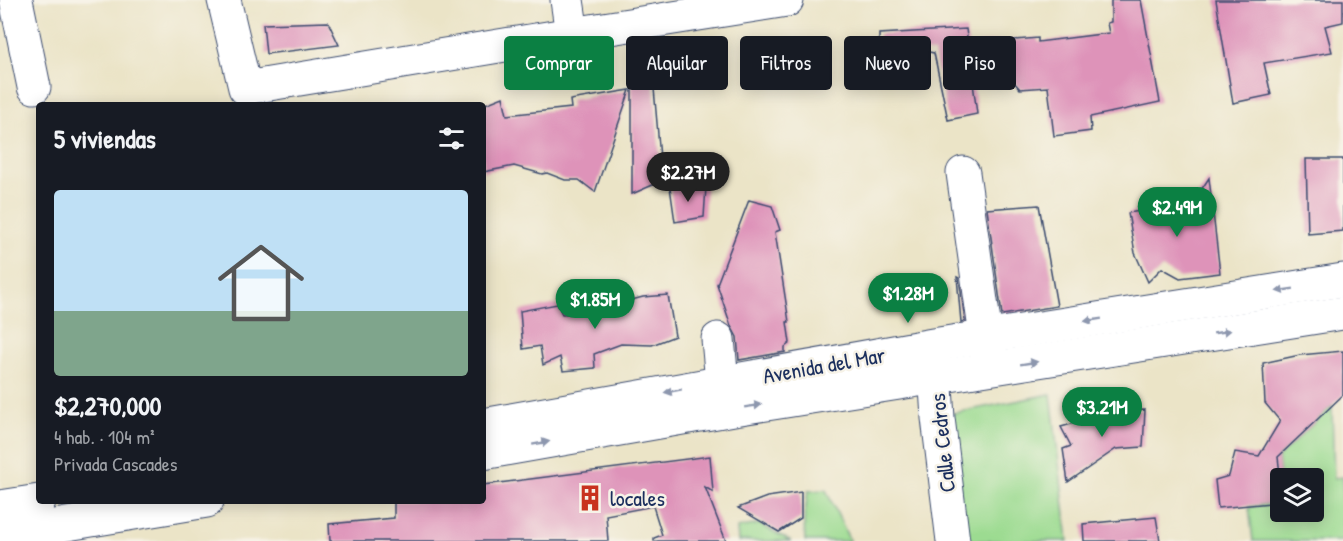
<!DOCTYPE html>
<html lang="es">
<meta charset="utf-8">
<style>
body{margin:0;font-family:"Patrick Hand",sans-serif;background:#242831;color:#f1f3f6;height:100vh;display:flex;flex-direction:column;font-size:22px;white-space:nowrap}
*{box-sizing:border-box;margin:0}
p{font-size:20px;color:#9ea1a6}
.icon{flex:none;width:33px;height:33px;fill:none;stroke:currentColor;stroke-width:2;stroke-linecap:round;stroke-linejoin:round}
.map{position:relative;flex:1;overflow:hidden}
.details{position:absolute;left:36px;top:102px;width:450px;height:402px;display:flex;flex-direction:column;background:#171b24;border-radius:6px;box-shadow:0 3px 15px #0003}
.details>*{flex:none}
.hud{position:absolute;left:504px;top:36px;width:570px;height:54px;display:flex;gap:12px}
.fabs{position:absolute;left:1270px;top:468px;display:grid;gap:12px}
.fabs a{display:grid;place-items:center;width:54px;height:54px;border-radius:6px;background:#171b24;box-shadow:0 3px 15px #0003;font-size:30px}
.price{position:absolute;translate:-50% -51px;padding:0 14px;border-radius:21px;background:#0b8043;color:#fff;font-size:20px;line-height:39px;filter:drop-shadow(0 2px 3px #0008)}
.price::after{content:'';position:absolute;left:50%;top:36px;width:18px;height:14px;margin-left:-9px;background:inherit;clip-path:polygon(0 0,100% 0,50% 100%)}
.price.current{background:#222;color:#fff}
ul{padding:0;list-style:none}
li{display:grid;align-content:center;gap:12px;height:318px;padding:0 18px}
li+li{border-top:2px solid #363941}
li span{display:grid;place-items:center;height:186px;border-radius:6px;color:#555}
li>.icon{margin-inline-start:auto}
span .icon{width:108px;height:108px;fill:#fffc;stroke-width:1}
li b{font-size:26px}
h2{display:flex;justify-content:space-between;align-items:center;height:72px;padding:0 18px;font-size:26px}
.tag{padding:0 21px;border-radius:6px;background:#171b24;box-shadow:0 3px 15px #0003;font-size:21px;line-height:54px}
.tag.current{background:#0b8043;color:#fff}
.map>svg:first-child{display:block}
.green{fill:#9cdb91;stroke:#5c8578;stroke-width:1.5}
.building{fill:#de93b9}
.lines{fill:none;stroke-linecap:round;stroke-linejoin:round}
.minor-casing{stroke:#3a4a6e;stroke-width:35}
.minor{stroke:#fff;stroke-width:33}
.oneway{fill:#8d97ae}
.labels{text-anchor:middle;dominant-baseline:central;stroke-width:5;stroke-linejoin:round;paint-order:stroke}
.street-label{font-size:22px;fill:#1b2f5e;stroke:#f7f3e8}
.poi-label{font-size:22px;fill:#1b2f5e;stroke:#f7f3e8;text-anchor:start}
</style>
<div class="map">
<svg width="1343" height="541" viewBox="0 0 1343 541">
<rect width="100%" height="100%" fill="#f7f3e8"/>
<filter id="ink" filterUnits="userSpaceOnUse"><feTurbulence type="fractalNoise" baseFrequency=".0167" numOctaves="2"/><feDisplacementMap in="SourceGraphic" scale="12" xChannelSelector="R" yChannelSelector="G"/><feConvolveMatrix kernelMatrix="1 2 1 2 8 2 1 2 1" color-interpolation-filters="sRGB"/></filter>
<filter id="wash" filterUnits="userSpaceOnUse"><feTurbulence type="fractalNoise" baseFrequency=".008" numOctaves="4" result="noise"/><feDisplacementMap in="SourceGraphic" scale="24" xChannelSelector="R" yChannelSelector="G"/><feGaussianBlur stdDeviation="1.35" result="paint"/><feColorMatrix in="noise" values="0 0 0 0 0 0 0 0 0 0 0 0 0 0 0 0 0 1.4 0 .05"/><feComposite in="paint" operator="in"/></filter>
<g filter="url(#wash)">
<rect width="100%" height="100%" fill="#ebe4c7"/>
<g class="green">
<polygon points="1051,394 1068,541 954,541 939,416"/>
<polygon points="1332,406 1334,478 1343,477 1343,541 1253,541 1249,507 1281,502 1281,512 1314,512 1314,478 1281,478 1281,483 1278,457"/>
<polygon points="826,490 850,541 805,541 804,521 808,491"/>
<polygon points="759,524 791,541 738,541 737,528"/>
</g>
<g id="blocks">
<g class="building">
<polygon points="1111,0 1141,0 1160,102 1090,117 1091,131 1054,136 1048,87 1020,89 979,43 1038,38 1038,42 1109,33 1107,23 1111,22"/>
<polygon points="1216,0 1343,0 1343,22 1325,26 1332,52 1264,63 1271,95 1233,103"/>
<polygon points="328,22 339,45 266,54 263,24"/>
<polygon points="966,29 977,114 948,120 934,53 879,43 879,34"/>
<polygon points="650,42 662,181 632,194 632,43"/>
<polygon points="630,90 595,192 579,180 565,180 547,173 542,174 514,166 483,172 483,105 503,97 507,115 571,108 570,100"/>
<polygon points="1306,159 1343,159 1343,231 1308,234"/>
<polygon points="1209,178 1220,273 1180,278 1162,268 1148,282 1135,253 1128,213 1146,210 1164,198 1184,216"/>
<polygon points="670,187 706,187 704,217 675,222"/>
<polygon points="749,200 772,206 780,230 775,232 789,322 787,322 790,343 785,347 785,352 739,360 737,337 731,326 717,284"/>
<polygon points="1039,205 1057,306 1002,315 987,209"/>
<polygon points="957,277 959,278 965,321 961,322"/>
<polygon points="668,295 675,336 652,345 621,344 594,354 595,368 563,371 560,357 543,365 540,346 523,349 520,311 557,304 562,314 622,311 620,303 643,297"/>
<polygon points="1343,351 1343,395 1278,457 1281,483 1281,502 1218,508 1215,480 1229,476 1235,452 1259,456 1280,421 1265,403 1263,363 1300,355"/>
<polygon points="1145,410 1143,447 1116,449 1068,482 1063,449 1071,446 1061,427 1100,416 1099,411"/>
<polygon points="710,456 713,492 705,487 726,541 654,541 654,538 662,535 653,506 606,515 608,541 330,541 329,524 394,518 394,501 483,501 483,485"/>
<polygon points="801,492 801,518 779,532 738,508 767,497"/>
<polygon points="1156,517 1160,541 1084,541 1083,524"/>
</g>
</g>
</g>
<g filter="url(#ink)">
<use href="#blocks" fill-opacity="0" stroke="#3a4a6e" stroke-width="1.5"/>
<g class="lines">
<g class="minor-casing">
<g id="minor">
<polyline points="16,0 34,87"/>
<polyline points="224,0 245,88 572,34 787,0"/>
<polyline points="567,0 572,34"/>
<polyline points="963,173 989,358"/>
<polyline points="718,339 722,382"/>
<polyline points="934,356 938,418 953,541"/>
<polyline points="483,425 933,345 1343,280"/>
<polyline points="483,453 734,409 1343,313"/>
<polyline points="0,507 39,501"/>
<polyline points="0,535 207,501"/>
</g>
</g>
<use href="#minor" class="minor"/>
</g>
<defs><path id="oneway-solid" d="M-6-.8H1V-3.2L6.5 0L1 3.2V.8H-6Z" transform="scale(1.5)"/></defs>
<g class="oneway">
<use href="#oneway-solid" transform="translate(1285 290) rotate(171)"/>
<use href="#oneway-solid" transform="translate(1093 320) rotate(171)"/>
<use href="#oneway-solid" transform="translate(1222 332) rotate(-9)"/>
<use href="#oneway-solid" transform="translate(1029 363) rotate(-9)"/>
<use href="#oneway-solid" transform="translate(673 391) rotate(170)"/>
<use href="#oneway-solid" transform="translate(753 406) rotate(-9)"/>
<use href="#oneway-solid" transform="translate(541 443) rotate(-10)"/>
</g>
</g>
<defs>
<g id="building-bare" transform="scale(2.07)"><path d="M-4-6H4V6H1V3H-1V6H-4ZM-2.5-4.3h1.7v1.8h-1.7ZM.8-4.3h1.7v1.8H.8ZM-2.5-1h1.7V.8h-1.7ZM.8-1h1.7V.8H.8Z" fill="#c8321e" stroke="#f7f3e8" stroke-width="2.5" paint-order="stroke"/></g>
</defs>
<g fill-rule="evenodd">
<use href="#building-bare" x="590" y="498"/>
</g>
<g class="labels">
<g class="street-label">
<text transform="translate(824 365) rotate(-10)">Avenida del Mar</text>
<text transform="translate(942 443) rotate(-96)">Calle Cedros</text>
</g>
<g class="poi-label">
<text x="610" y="498">locales</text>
</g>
</g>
</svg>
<div class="fabs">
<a><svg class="icon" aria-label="layers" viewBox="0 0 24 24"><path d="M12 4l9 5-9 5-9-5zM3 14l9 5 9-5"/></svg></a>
</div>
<b class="price current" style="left:688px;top:203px">$2.27M</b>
<b class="price" style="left:1177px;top:238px">$2.49M</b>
<b class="price" style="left:908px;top:324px">$1.28M</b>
<b class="price" style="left:595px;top:330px">$1.85M</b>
<b class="price" style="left:1102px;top:438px">$3.21M</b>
<div class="hud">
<a class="tag current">Comprar</a>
<a class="tag">Alquilar</a>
<a class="tag">Filtros</a>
<a class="tag">Nuevo</a>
<a class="tag">Piso</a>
</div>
<section class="details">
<h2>5 viviendas<svg class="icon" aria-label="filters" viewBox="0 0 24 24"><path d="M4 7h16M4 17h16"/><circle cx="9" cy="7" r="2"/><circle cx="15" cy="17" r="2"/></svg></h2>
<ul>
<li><span style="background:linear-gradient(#bfe0f5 65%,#7fa58c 0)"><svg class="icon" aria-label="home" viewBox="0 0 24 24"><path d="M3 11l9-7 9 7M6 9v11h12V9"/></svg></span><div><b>$2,270,000</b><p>4 hab. · 104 m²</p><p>Privada Cascades</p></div></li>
</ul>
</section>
</div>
